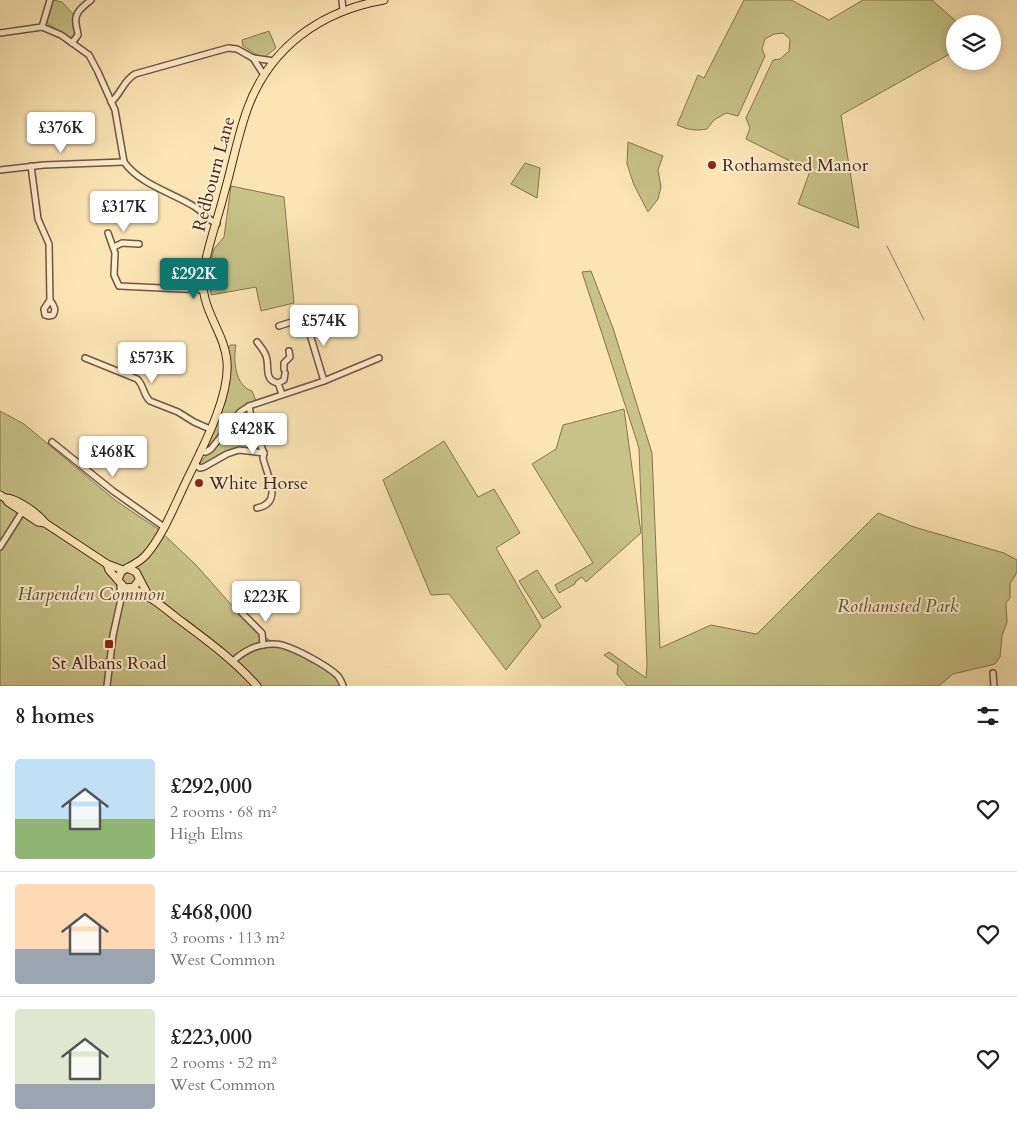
<!DOCTYPE html>
<meta charset="utf-8">
<style>
body{margin:0;font-family:Cardo,serif;background:#f2f2f2;color:#202124;height:100vh;display:flex;flex-direction:column;font-size:19px;white-space:nowrap}
*{box-sizing:border-box;margin:0}
p{font-size:16px;color:#757577}
.icon{flex:none;width:28px;height:28px;fill:none;stroke:currentColor;stroke-width:2;stroke-linecap:round;stroke-linejoin:round}
.map{position:relative;height:686px;overflow:hidden}
.details{display:flex;flex-direction:column;background:#fff;flex:1}
.details>*{flex:none}
.tools{position:absolute;left:946px;top:15px;display:grid;gap:10px}
.tools a{display:grid;place-items:center;width:55px;height:55px;border-radius:50%;background:#fff;box-shadow:0 2px 8px #0003;font-size:25px}
.price{position:absolute;translate:-50% -42px;padding:0 11px;border-radius:5px;background:#fff;color:#222;font-size:16px;line-height:32px;filter:drop-shadow(0 1px 2px #0008)}
.price::after{content:'';position:absolute;left:50%;top:30px;width:15px;height:11px;margin-left:-8px;background:inherit;clip-path:polygon(0 0,100% 0,50% 100%)}
.price.active{background:#0f766e;color:#fff}
ul{padding:0;list-style:none}
li{display:flex;align-items:center;gap:15px;height:125px;padding:0 15px}
li+li{border-top:1px solid #e0e0e0}
li span{display:grid;place-items:center;flex:none;width:140px;height:100px;border-radius:5px;color:#555}
li>.icon{margin-inline-start:auto}
span .icon{width:60px;height:60px;fill:#fffc;stroke-width:1}
li b{font-size:21px}
h2{display:flex;justify-content:space-between;align-items:center;height:60px;padding:0 15px;font-size:21px}
.map>svg:first-child{display:block}
.green{fill:#c6c288;stroke:#867450}
.lines{fill:none;stroke-linecap:round;stroke-linejoin:round}
.stream{stroke:#7d8077;stroke-width:1}
.minor-casing{stroke:#73553f;stroke-width:8}
.major-casing{stroke:#452518;stroke-width:9}
.minor{stroke:#fdeecf;stroke-width:5}
.major{stroke:#fce5b5;stroke-width:7}
.poi-dot{fill:#8f2418;stroke:#fdeecf;stroke-width:2}
.labels{text-anchor:middle;dominant-baseline:central;stroke-width:4;stroke-linejoin:round;paint-order:stroke}
.poi-label{font-size:18px;fill:#452518;stroke:#fdeecf;text-anchor:start}
.street-label{font-size:18px;fill:#452518;stroke:#fdeecf}
.park-label{font-size:18px;font-style:italic;fill:#654c34;stroke:#fdeecf}
</style>
<div class="map">
<svg width="1017" height="686" viewBox="0 0 1017 686">
<rect width="100%" height="100%" fill="#fce5b5"/>
<filter id="stains"><feTurbulence type="fractalNoise" baseFrequency=".004" numOctaves="4"/><feColorMatrix values="0 0 0 0 .2 0 0 0 0 .09 0 0 0 0 .02 0 0 0 .5 -.17"/></filter>
<radialGradient id="worn" r=".72"><stop offset=".6" stop-color="#630" stop-opacity="0"/><stop offset="1" stop-color="#630" stop-opacity=".3"/></radialGradient>
<g class="green">
<polygon points="53,0 62,2 74,15 76,34 74,38 71,38 48,24 47,21"/>
<path d="M744 0H791L829 20 863 0H932L959 24H955V51L841 115 859 228 798 204 810 171 746 139 750 128 746 118 773 60 780 59 789 51 790 39 783 33 774 34 765 39 762 49 765 56 738 116 726 113 714 120 707 129C695 131 688 130 677 125L698 75 704 78Z"/>
<polygon points="269,31 276,48 265,57 257,55 243,46 242,40"/>
<polygon points="628,142 663,156 658,170 661,187 658,199 648,212 634,185 627,164"/>
<polygon points="525,163 540,168 537,198 511,184"/>
<polygon points="231,186 284,197 294,303 261,311 256,287 211,295 209,276 211,261 214,249 224,237"/>
<polygon points="591,271 613,328 652,453 660,648 711,625 756,634 758,633 878,513 914,527 1004,553 1017,560 1017,572 1010,584 1010,598 1006,603 1007,622 1002,636 1000,657 995,664 953,674 939,686 627,686 617,674 618,665 604,655 609,652 646,678 647,665 639,448 582,272"/>
<path d="M230 345H236C233 360 235 386 252 391L256 401 245 406 208 449 207 448C218 417 236 383 228 349Z"/>
<polygon points="247,409 261,449 260,450 239,447 225,453 201,466 200,463 243,411"/>
<polygon points="624,409 641,533 586,582 582,577 575,582 575,584 559,593 555,585 593,563 532,464 556,449 563,425"/>
<polygon points="0,411 24,424 115,500 158,529 196,565 243,618 269,640 320,665 335,676 341,686 0,686"/>
<polygon points="444,441 478,497 494,489 520,533 496,548 541,626 506,670 449,594 431,595 383,480"/>
<polygon points="537,570 561,607 543,619 519,581"/>
</g>
<g class="lines">
<polyline class="stream" points="887,246 924,320"/>
<g class="minor-casing">
<g id="minor">
<polyline points="342,0 343,10"/>
<polyline points="42,27 50,0"/>
<path d="M0 33 42 27 61 35 89 55 98 72 115 110 124 162C141 185 171 192 195 207 203 212 208 220 217 224"/>
<path d="M72 43 78 35C78 31 76 28 76 23 74 12 84 6 91 0"/>
<polyline points="253,58 264,75"/>
<path d="M111 102C121 94 123 81 135 74L228 48 237 49 253 58 274 61"/>
<path d="M31 166 38 219 49 244 50 300C53 305 57 309 53 315L49 316 45 315 44 309 50 300"/>
<polyline points="0,170 44,165 124,162"/>
<polyline points="108,233 115,253 114,275 119,286 204,290"/>
<polyline points="114,247 122,243 139,244"/>
<polyline points="305,318 324,381"/>
<polyline points="279,326 314,315 319,331 310,334"/>
<path d="M257 342C260 346 264 350 266 356 270 366 263 380 278 383"/>
<path d="M85 358 137 379C144 385 143 395 150 401L178 412 194 422 210 429"/>
<polyline points="284,369 284,363 290,357 289,351"/>
<polyline points="282,394 278,383 284,380 285,373"/>
<path d="M249 406 253 427 264 453 263 458C267 476 284 503 257 508"/>
<polyline points="52,442 113,491 164,527"/>
<polyline points="200,452 206,452 211,449 240,412 249,406 324,381 379,358"/>
<polyline points="195,465 200,468 204,467 227,454 239,450 264,453"/>
<polyline points="0,547 24,509"/>
<polyline points="121,599 130,589"/>
<polyline points="242,613 262,633 263,645"/>
<path d="M233 661C245 650 258 643 275 644 289 644 328 666 338 676 340 679 342 682 343 686"/>
<polyline points="993,673 994,686"/>
<polyline points="107,686 113,635 121,599 120,585"/>
</g>
</g>
<g class="major-casing">
<g id="major">
<polyline points="0,495 5,498 8,502 38,522 45,523"/>
<path d="M5 498C15 497 39 514 45 523L107 564 123 570"/>
<polyline points="107,564 109,570 125,588 134,587 139,580"/>
<polyline points="127,568 136,572 148,595"/>
<path d="M118 580 121 572C129 566 139 563 146 555 163 535 173 509 184 486 200 452 230 399 227 362 225 334 203 312 203 283 203 258 218 219 224 194 232 167 237 138 247 110 269 48 320 11 384 0"/>
<path d="M131 588C149 595 162 606 177 618 205 639 233 659 257 686"/>
</g>
</g>
<use href="#minor" class="minor"/>
<use href="#major" class="major"/>
</g>
<g class="poi-dot">
<circle cx="712" cy="165" r="5"/>
<circle cx="199" cy="483" r="5"/>
<rect x="104" y="639" width="10" height="10" rx="2.5"/>
</g>
<g class="labels">
<g class="poi-label">
<text x="722" y="165">Rothamsted Manor</text>
<text x="209" y="483">White Horse</text>
<text x="109" y="663" text-anchor="middle">St Albans Road</text>
</g>
<g class="street-label">
<text transform="translate(214 174) rotate(-75)">Redbourn Lane</text>
</g>
<g class="park-label">
<text x="91" y="594">Harpenden Common</text>
<text x="898" y="606">Rothamsted Park</text>
</g>
</g>
<rect width="100%" height="100%" filter="url(#stains)"/>
<rect width="100%" height="100%" fill="url(#worn)"/>
</svg>
<div class="tools">
<a><svg class="icon" aria-label="layers" viewBox="0 0 24 24"><path d="M12 4l9 5-9 5-9-5zM3 14l9 5 9-5"/></svg></a>
</div>
<b class="price" style="left:61px;top:154px">£376K</b>
<b class="price" style="left:124px;top:233px">£317K</b>
<b class="price active" style="left:194px;top:300px">£292K</b>
<b class="price" style="left:324px;top:347px">£574K</b>
<b class="price" style="left:152px;top:384px">£573K</b>
<b class="price" style="left:253px;top:455px">£428K</b>
<b class="price" style="left:113px;top:478px">£468K</b>
<b class="price" style="left:266px;top:623px">£223K</b>
</div>
<section class="details">
<h2>8 homes<svg class="icon" aria-label="filters" viewBox="0 0 24 24"><path d="M4 7h16M4 17h16"/><circle cx="9" cy="7" r="2"/><circle cx="15" cy="17" r="2"/></svg></h2>
<ul>
<li><span style="background:linear-gradient(#bfe0f5 60%,#8fb573 0)"><svg class="icon" aria-label="home" viewBox="0 0 24 24"><path d="M3 11l9-7 9 7M6 9v11h12V9"/></svg></span><div><b>£292,000</b><p>2 rooms · 68 m²</p><p>High Elms</p></div><svg class="icon" aria-label="heart" viewBox="0 0 24 24"><path d="M12 20l-8-8c-3-5 5-10 8-4 3-6 11-1 8 4z"/></svg></li>
<li><span style="background:linear-gradient(#ffd9b3 65%,#9aa5b1 0)"><svg class="icon" aria-label="home" viewBox="0 0 24 24"><path d="M3 11l9-7 9 7M6 9v11h12V9"/></svg></span><div><b>£468,000</b><p>3 rooms · 113 m²</p><p>West Common</p></div><svg class="icon" aria-label="heart" viewBox="0 0 24 24"><path d="M12 20l-8-8c-3-5 5-10 8-4 3-6 11-1 8 4z"/></svg></li>
<li><span style="background:linear-gradient(#dfe7d0 75%,#9aa5b1 0)"><svg class="icon" aria-label="home" viewBox="0 0 24 24"><path d="M3 11l9-7 9 7M6 9v11h12V9"/></svg></span><div><b>£223,000</b><p>2 rooms · 52 m²</p><p>West Common</p></div><svg class="icon" aria-label="heart" viewBox="0 0 24 24"><path d="M12 20l-8-8c-3-5 5-10 8-4 3-6 11-1 8 4z"/></svg></li>
</ul>
</section>
